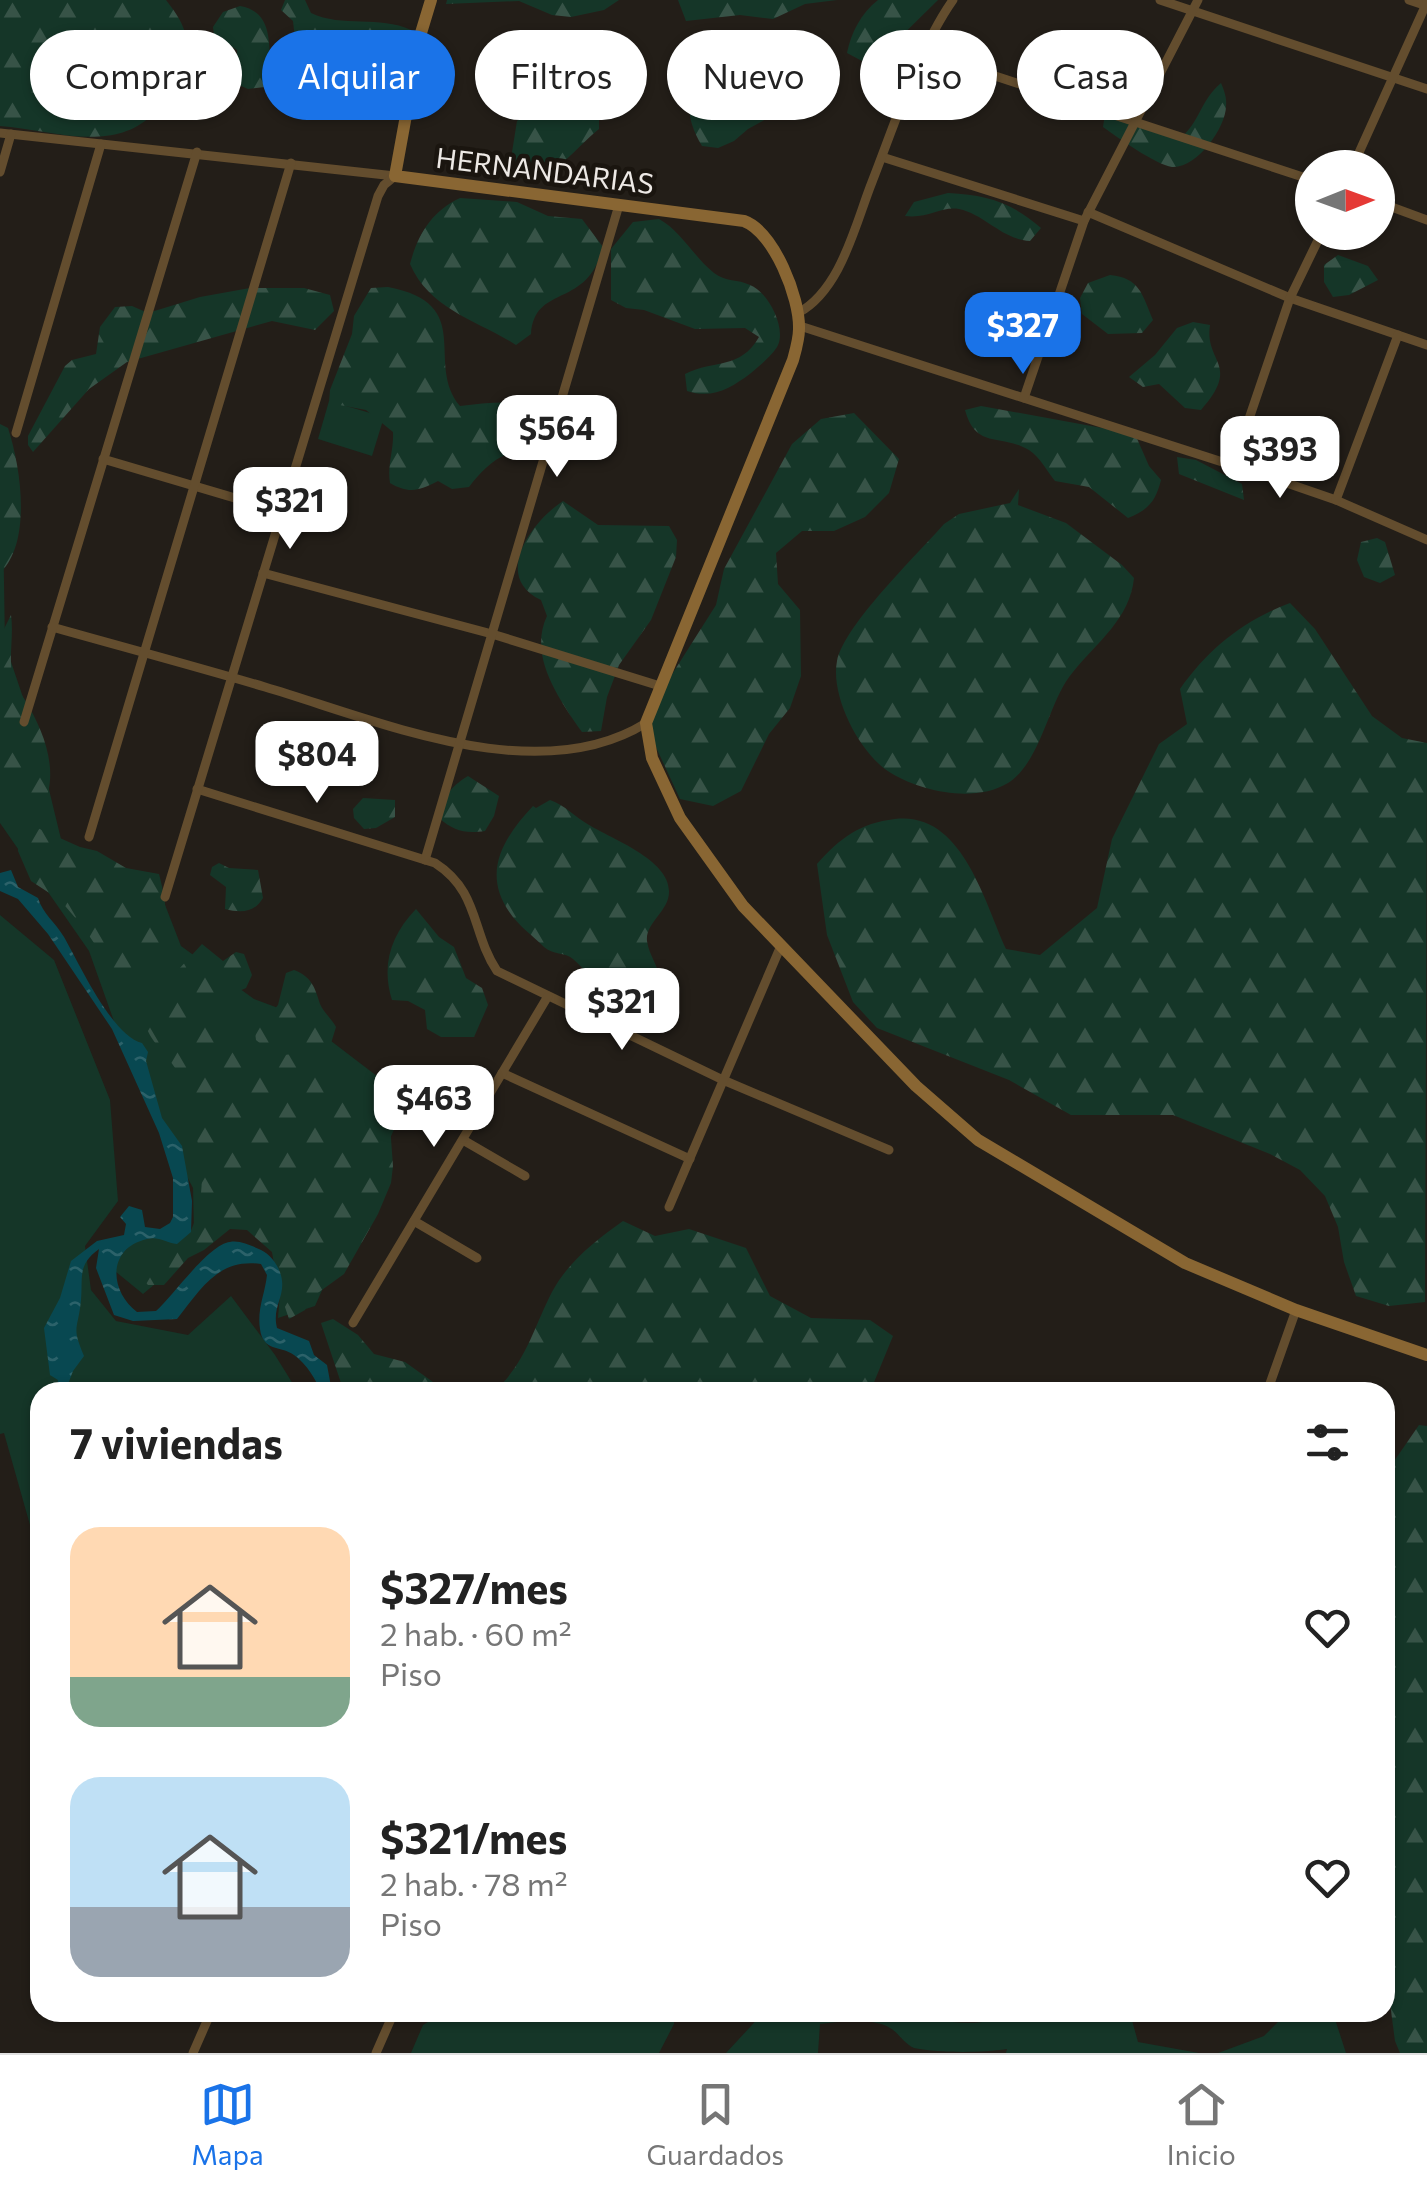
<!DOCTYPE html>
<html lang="es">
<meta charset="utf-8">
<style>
body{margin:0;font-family:Commissioner,sans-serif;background:#f2f2f2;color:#222;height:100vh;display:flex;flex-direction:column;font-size:38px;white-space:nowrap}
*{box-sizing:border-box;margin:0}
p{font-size:32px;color:#767676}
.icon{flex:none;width:55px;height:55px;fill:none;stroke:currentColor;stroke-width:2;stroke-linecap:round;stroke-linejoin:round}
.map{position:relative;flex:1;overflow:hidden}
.drawer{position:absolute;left:30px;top:1382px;width:1365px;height:640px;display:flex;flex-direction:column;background:#fff;border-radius:30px;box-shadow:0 2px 8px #0004}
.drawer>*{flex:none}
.hud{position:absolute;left:30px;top:30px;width:1368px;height:90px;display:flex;gap:20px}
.needle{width:65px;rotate:89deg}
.tools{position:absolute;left:1295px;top:150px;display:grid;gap:20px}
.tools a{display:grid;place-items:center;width:100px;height:100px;border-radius:50%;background:#fff;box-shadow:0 2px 8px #0004;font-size:50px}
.price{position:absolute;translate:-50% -85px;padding:0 22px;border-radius:20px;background:#fff;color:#222;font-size:32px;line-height:65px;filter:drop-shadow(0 2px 5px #0008)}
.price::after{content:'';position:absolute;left:50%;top:60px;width:30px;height:22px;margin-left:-15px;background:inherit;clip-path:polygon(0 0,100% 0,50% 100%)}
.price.current{background:#1a73e8;color:#fff}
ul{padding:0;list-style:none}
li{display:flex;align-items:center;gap:30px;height:250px;padding:0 40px}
li span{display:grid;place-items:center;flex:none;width:280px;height:200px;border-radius:30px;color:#555}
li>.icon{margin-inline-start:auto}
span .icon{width:120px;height:120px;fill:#fffc;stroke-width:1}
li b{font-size:42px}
h2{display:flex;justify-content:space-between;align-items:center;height:120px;padding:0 40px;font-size:42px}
.tag{padding:0 35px;border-radius:45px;background:#fff;box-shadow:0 2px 8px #0004;font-size:35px;line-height:90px}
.tag.current{background:#1a73e8;color:#fff}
.tab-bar{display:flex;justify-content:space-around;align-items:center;height:140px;border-top:2px solid #e0e0e0;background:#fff;font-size:28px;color:#767676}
.tab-bar a{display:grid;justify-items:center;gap:5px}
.tab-bar .current{color:#1a73e8}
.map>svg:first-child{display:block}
.green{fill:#153628}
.forest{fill:url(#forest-firs)}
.water{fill:url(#water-ripples)}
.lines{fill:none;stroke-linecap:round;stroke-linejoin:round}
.street{stroke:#634d2e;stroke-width:9}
.secondary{stroke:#896633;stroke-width:12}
.labels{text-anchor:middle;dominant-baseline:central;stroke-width:9;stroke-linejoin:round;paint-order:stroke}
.street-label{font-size:28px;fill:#ede9e5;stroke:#1a150f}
</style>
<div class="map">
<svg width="1427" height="2053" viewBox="0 0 1427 2053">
<defs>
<pattern id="forest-firs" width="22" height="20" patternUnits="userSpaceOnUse" patternTransform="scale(2.5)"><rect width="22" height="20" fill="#153628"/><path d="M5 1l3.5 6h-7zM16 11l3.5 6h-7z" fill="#375347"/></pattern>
<pattern id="water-ripples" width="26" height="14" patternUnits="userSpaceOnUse" patternTransform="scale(2.5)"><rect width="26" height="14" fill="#084851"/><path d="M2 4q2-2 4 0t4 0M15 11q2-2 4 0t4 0" fill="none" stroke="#2c626a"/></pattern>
</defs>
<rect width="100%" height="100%" fill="#231e18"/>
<g class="green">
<polygon points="329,401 384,417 372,456 318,439"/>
<polygon points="0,513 3,519 5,644 36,736 61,839 98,862 155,879 181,946 254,999 297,1015 390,1086 405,1105 315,1306 278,1318 283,1252 227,1211 185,1259 143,1294 110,1267 135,1240 194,1232 193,1188 132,1072 89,951 0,823"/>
<polygon points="0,915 54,960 110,1100 118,1201 85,1246 91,1290 116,1321 188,1335 231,1296 275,1355 298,1392 40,1392 40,1537 32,1532 4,1433 0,1434"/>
<path d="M764 2012C805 2013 849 2009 890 2013 932 2017 974 2033 1013 2013H1130L1138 2042 1199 2053H1006L1007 2049C980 2053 940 2053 914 2048 903 2043 899 2033 890 2028 871 2017 840 2022 820 2024L818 2053H726Z"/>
<polygon points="1288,2012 1333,2013 1346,2053 1218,2053 1264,2036"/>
<polygon points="443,2013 443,2012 674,2013 674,2024 659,2053 411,2053 423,2025"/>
</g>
<g class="forest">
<path d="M0 0H166C188 28 194 45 175 77 168 89 161 107 151 116 110 154 48 129 0 126Z"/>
<path d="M285 0H305L311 13C342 28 379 15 411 30 426 72 395 61 370 59 341 56 314 68 295 39L293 21 281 10Z"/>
<polygon points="447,0 619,0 604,10 571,17 552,15 519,1 446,4"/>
<polygon points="678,0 837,0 805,4 773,19 740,15 686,21"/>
<path d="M878 0H938L879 58 862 61 847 53C851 33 861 13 878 0Z"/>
<path d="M240 6C268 11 269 34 270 57 271 69 274 77 265 87L248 89 239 85 237 50 214 35 213 27 223 12Z"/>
<path d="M754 33H762L784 60 798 91 790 106 748 129 734 141 718 148 702 146C667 88 711 63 754 33Z"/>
<path d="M291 62 324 73 352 70C344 104 304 94 281 82L278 74 282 65Z"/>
<path d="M573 82 599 95V129C565 157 556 183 509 171L517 121 543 99Z"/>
<path d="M1221 83C1224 90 1227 98 1226 106 1226 128 1196 169 1172 167 1156 165 1117 137 1103 127L1105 114 1117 110 1131 115 1141 125 1184 135C1201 118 1201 100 1221 83Z"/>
<path d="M948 193C987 195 1011 202 1041 228L1030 241C1001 239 986 215 959 209 941 206 928 219 905 216L914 202Z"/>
<path d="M460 198 517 202 548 216 582 219 603 247C587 310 535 283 531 334L516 345C477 320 430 310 410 264 418 234 432 211 460 198Z"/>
<path d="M659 219C681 231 693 256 714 273 725 282 738 279 750 285 768 292 786 327 778 345 774 354 758 367 751 373 730 389 712 399 687 391L685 374C715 359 740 370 759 337L745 328 695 329 644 310 626 308 611 300V249L633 222Z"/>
<polygon points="1338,255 1368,266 1378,280 1349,295 1333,297 1324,282 1324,265"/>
<path d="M1110 275C1140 278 1142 294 1153 320L1142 333 1108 334 1082 314 1080 298 1088 283Z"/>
<path d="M388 287C477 304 424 363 460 406 489 403 516 399 545 409L548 426C535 449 531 446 508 454 491 460 479 474 469 487L452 489 438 481C419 491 409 494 390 483 387 465 394 450 393 432L366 410 329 403 330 390 352 334 354 316 371 288Z"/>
<polygon points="250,288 304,288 330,295 334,311 315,330 272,321 127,362 89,389 33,452 28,445 28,436 65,366 72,360 96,354 100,327 115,307 132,306 148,313 200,297"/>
<path d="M1193 322 1210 325C1204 363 1242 364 1201 410L1185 408 1159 384 1143 387 1129 377 1155 355 1177 328Z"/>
<path d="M981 406 1135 434 1149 466 1161 480C1156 500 1149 510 1128 518L1089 487 1055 481C1047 471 1040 457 1029 450 1000 433 976 450 965 410Z"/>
<polygon points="854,413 899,459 889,493 865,517 834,531 802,531 776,553 778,584 800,610 801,676 790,708 769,734 741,791 713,806 680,799 649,732 657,698 716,605 724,569 792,444 821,419"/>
<path d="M0 424 8 428C21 468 32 542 0 573Z"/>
<polygon points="1177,457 1196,460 1242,484 1244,500 1179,474"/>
<path d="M1019 489 1018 505 1066 523 1122 565 1134 578C1130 619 1097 642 1073 672 1048 701 1042 761 1008 783 975 803 922 792 891 773 860 755 830 696 837 661 845 624 917 555 944 524L959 514 1010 503Z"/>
<path d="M563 501 598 525 669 526 677 540 676 557 651 620 619 665 607 697 601 731 582 732C559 699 528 656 547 616L541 600C492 577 531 522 563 501Z"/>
<polygon points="1377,538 1385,542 1395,575 1380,583 1364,577 1357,560 1361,542"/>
<path d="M1290 603 1315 629 1372 716 1402 738 1427 743 1425 1302 1389 1306 1356 1296 1344 1262 1338 1227 1325 1196 1300 1170 1270 1154 1173 1115H1071L1009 1080 877 1028 853 1002 827 935 817 864C840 838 860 823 895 819 962 811 984 901 1006 949L1040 955 1097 908 1112 839 1159 744 1187 724 1180 689C1208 649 1244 620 1290 603Z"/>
<path d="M11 615C14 636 8 659 13 679 16 688 20 692 25 700 44 731 60 772 43 806L27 812 0 777V630L3 631Z"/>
<path d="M468 776 499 796 494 816 485 831C465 834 454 831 439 818 443 797 450 787 468 776Z"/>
<polygon points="363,798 395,800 395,817 376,828 364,829 354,818 353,809"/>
<path d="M550 800C565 805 575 817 589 825 612 839 670 860 669 892 669 911 645 923 647 941 649 957 661 968 660 985 652 996 645 997 632 998 602 999 593 976 573 959 565 952 553 955 544 947 533 936 518 925 510 913 481 872 504 837 533 806L536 808Z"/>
<path d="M33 826 80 847 97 851 126 868 159 874C174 932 164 939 131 986L115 987 104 974 94 943 84 928 60 900 31 881 18 851V834Z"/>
<path d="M219 863 229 868 258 870 263 898C254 913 241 913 225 909L226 887 210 875 212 867Z"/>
<path d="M416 909 439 937 454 947 466 978 482 988 488 1005 474 1037H441L427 1029 425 1010 408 1001 392 1000C381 965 391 935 416 909Z"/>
<polygon points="202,944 223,961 236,952 244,954 252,975 246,988 230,995 218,1009 206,1011 199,994 175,982 179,969"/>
<path d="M294 970C312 977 315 988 320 1004 323 1012 332 1019 336 1027L328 1053 288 1040 262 1045 256 1040 255 1032 278 1005 286 973Z"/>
<path d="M191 995C203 1023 241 1054 270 1064L284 1055 301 1053 343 1080 360 1098 376 1101 389 1112 393 1166 391 1183 378 1214 344 1274 315 1295 305 1310 289 1319 278 1286 272 1252 247 1230 230 1229 204 1250 188 1258 164 1285H148L136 1272C146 1247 163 1244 188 1237 210 1193 202 1153 189 1108 186 1095 184 1082 177 1071 161 1044 142 1040 144 1004L158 997Z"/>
<path d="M623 1221 655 1236 689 1229 746 1248 770 1296 811 1318 870 1320 893 1336 870 1392H494C527 1361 532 1331 552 1292 568 1262 595 1241 623 1221Z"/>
<polygon points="333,1319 358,1335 374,1354 405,1362 447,1392 344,1392 321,1323"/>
<polygon points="1419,1425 1427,1426 1427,2053 1400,2053 1395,2041 1385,1965 1385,1481 1388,1470"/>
</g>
<path class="water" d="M11 870 18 887 38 898C43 914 55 922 64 937 79 963 112 1036 142 1043L148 1052 146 1061 162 1118 182 1146 192 1201 191 1232 177 1244C166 1243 159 1236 147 1239 107 1248 109 1291 137 1312L156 1311C173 1296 209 1244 230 1242 240 1240 252 1246 261 1250 272 1255 281 1269 282 1281 284 1298 272 1308 277 1328L309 1341 314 1355 327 1365 332 1392H321C316 1380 307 1364 294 1355 280 1345 263 1352 260 1329 257 1309 265 1294 267 1275L261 1264C218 1258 201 1289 177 1319L133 1321 114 1315 96 1268 99 1249C77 1265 83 1277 81 1300 78 1331 71 1325 84 1356L73 1371 65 1392H57L58 1380 50 1375 44 1328 60 1298 71 1261 97 1241 124 1235 126 1224 120 1217 129 1206 142 1210 145 1227 160 1229 170 1223 173 1217V1178L159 1133 112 1029 48 934 18 899 0 891V873Z"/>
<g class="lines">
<g class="street">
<polyline points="1160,0 1427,89"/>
<polyline points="1409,0 1427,6"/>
<polyline points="925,53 1312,180"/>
<polyline points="0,133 395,176"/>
<polyline points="882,157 1084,221"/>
<polyline points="1352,168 1427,2"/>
<polyline points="0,172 11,134"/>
<polyline points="1378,202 1427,220"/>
<polyline points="1088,212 1290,298 1427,345"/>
<path d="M798 313C841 290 855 225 872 182 894 126 919 48 953 0"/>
<polyline points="800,326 1278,480 1336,500 1427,540"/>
<polyline points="1024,398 1084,221 1198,0"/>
<polyline points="16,433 101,144"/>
<polyline points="103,459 282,512"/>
<polyline points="1233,466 1290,298 1322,232"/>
<polyline points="1336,500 1398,335"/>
<polyline points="263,573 492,634 660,686"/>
<path d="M52 627C123 647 194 666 265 687 377 720 537 791 646 723"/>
<polyline points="24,722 197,152"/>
<path d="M197 789 435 863C480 892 471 932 497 971L723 1080 889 1150"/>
<polyline points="89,837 291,163"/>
<polyline points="425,860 619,205"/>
<polyline points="165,897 378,196 384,185 395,176"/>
<polyline points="502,1073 690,1159"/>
<polyline points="463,1140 525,1176"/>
<polyline points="669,1207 780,948"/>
<polyline points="414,1221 477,1258"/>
<polyline points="353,1323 548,996"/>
<polyline points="1267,1392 1296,1310"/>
<polyline points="193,2053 211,2012"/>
<polyline points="376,2053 394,2012"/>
</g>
<path class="secondary" d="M431 0 421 33 395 176 744 221C774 232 800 298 799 329 799 339 796 349 793 360L646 723 652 758 680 818 743 906 916 1086 978 1140 1185 1263 1296 1310 1427 1355"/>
</g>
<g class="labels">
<g class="street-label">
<text transform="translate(545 170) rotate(7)">HERNANDARIAS</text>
</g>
</g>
</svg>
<div class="tools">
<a><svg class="needle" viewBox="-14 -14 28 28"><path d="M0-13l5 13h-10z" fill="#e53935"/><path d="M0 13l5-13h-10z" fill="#767676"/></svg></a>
</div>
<b class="price current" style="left:1023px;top:377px">$327</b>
<b class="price" style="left:557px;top:480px">$564</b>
<b class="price" style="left:1280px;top:501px">$393</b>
<b class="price" style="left:290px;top:552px">$321</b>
<b class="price" style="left:317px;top:806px">$804</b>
<b class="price" style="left:622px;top:1053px">$321</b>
<b class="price" style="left:434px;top:1150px">$463</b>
<div class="hud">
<a class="tag">Comprar</a>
<a class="tag current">Alquilar</a>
<a class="tag">Filtros</a>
<a class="tag">Nuevo</a>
<a class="tag">Piso</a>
<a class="tag">Casa</a>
</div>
<section class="drawer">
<h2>7 viviendas<svg class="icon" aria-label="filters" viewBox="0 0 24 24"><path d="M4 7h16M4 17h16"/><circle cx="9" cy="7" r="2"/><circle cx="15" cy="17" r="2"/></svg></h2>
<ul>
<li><span style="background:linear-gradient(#ffd9b3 75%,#7fa58c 0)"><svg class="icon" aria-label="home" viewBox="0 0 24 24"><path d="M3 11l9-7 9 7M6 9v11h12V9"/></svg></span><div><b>$327/mes</b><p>2 hab. · 60 m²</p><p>Piso</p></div><svg class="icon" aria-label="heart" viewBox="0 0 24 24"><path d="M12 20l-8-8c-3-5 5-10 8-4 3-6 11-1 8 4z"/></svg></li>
<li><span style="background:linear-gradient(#bfe0f5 65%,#9aa5b1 0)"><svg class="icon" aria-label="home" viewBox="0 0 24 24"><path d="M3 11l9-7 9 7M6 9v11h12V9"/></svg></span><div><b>$321/mes</b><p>2 hab. · 78 m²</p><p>Piso</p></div><svg class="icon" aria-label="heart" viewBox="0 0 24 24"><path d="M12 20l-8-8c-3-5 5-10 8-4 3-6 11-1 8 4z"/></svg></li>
</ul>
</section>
</div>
<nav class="tab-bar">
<a class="current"><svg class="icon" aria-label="map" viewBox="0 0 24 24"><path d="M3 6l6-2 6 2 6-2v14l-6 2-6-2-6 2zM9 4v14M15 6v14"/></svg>Mapa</a>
<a><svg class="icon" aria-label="saved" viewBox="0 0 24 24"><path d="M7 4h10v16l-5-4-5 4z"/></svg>Guardados</a>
<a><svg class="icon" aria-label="home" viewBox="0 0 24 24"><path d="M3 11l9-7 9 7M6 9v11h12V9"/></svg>Inicio</a>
</nav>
